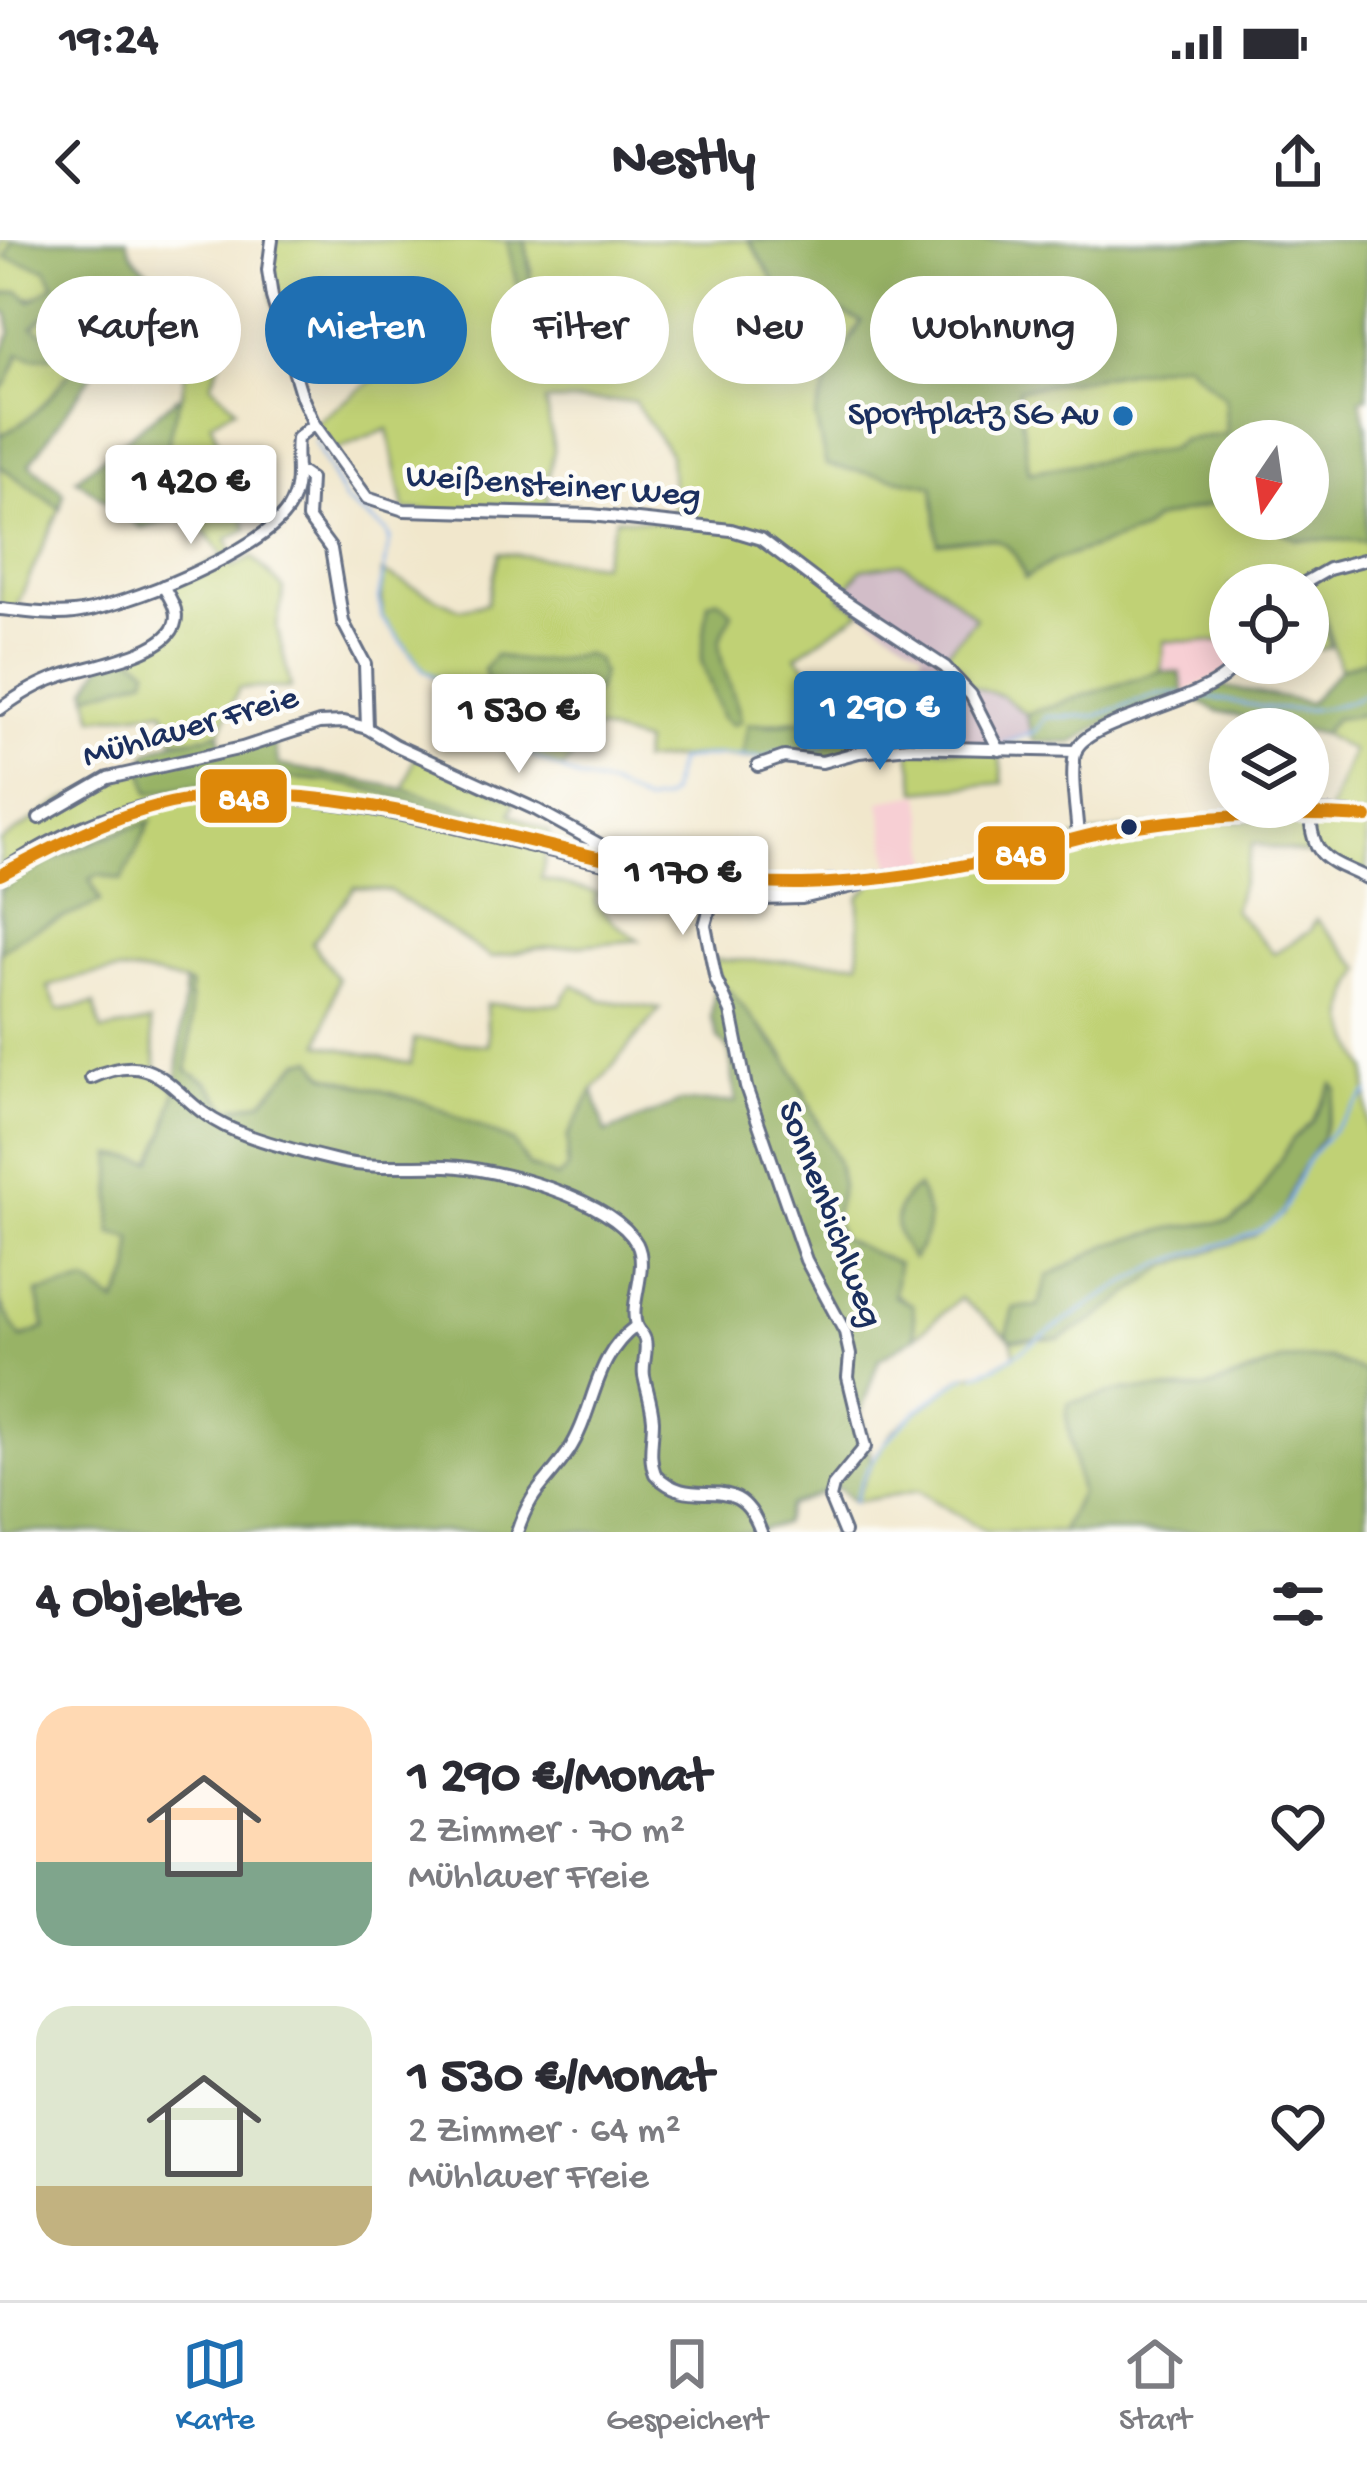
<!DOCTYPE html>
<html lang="de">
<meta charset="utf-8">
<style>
body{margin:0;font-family:"Gochi Hand",sans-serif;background:#f7f7f7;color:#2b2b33;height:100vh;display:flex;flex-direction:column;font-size:45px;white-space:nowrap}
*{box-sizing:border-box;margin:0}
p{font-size:39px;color:#7c7c81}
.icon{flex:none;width:66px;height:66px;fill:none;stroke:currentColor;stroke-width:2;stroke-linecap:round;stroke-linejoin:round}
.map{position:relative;height:1292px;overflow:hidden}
.details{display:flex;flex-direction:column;background:#fff;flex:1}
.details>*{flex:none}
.hud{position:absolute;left:36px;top:36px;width:1296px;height:108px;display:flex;gap:24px}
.needle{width:78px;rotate:193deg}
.buttons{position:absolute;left:1209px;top:180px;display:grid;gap:24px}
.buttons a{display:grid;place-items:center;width:120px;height:120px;border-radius:50%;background:#fff;box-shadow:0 6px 30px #0003;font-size:60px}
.price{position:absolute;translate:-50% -102px;padding:0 27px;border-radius:12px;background:#fff;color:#222;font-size:39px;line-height:78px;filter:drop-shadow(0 3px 6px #0008)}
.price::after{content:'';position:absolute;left:50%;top:72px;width:36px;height:27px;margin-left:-18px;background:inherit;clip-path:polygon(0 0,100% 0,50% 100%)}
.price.current{background:#1f6fb2;color:#fff}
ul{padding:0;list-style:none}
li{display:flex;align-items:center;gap:36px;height:300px;padding:0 36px}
li span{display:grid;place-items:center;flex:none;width:336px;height:240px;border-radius:36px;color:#555}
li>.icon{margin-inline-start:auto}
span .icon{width:144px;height:144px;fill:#fffc;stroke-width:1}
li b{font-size:51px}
h2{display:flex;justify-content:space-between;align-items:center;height:144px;padding:0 36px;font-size:51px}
.tag{padding:0 42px;border-radius:54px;background:#fff;box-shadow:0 6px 30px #0003;font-size:42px;line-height:108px}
.tag.current{background:#1f6fb2;color:#fff}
.status{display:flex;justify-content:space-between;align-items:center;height:84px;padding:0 60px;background:#fff;direction:ltr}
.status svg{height:33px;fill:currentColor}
header{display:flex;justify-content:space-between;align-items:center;height:156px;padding:0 36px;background:#fff;font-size:54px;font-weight:700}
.tabs{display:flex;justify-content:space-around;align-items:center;height:168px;border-top:3px solid #e1e1e2;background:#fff;font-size:33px;color:#7c7c81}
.tabs a{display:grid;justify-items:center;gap:6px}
.tabs .current{color:#1f6fb2}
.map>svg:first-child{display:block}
.built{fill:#f7cfd4}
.industrial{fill:#d2bdc8}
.green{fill:#c0d174;stroke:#6e8069;stroke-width:3}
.forest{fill:#98b366;stroke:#5a7162;stroke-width:3;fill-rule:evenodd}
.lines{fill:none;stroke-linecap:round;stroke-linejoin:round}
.stream{stroke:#7fafea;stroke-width:3}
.minor-casing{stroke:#666f84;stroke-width:16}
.major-casing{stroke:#666f84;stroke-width:20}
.minor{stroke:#fff;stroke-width:10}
.major{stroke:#fff;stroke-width:14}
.bus-1-casing{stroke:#fdfcf7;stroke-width:21}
.bus-1{stroke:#dd8809;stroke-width:12}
.poi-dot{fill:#1f6fb2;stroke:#fdfcf7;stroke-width:4.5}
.bus-dot{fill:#1b2f5e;stroke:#fdfcf7;stroke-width:4.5}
.labels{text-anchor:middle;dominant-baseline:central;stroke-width:9;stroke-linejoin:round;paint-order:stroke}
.poi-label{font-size:36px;fill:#1b2f5e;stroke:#fdfcf7;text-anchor:end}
.street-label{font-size:36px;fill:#1b2f5e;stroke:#fdfcf7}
.line-badge{stroke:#fdfcf7;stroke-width:4.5}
.badge-label{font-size:33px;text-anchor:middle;font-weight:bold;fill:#fff}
</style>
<div class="status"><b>19:24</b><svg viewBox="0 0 49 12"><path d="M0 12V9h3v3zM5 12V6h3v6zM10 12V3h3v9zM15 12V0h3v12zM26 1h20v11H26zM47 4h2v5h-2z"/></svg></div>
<header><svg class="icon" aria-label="back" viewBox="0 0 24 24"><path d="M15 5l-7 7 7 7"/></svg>Nestly<svg class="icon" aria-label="share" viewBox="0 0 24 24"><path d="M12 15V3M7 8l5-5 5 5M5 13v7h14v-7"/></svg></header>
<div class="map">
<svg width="1367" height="1292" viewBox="0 0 1367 1292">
<rect width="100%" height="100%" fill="#fdfcf7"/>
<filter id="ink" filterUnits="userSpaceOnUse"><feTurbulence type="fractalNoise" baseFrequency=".00833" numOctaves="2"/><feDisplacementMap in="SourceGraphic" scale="24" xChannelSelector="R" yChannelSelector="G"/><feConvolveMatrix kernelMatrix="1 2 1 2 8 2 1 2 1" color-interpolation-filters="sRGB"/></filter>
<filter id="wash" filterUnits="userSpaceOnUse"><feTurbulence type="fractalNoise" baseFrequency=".004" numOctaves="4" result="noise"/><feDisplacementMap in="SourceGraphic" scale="48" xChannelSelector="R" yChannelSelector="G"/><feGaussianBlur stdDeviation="2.7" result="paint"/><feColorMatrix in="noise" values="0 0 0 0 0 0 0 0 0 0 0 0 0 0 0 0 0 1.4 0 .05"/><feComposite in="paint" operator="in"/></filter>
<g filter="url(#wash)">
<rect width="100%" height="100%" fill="#f1e7cc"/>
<g class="built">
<polygon points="1163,401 1230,402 1230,423 1234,427 1184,453 1180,434 1161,431"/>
<polygon points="921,554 932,630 892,637 880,561"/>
</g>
<polygon class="industrial" points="901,323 937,344 977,378 938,421 962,443 1002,456 1026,474 1030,493 1005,503 999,510 859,512 851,468 887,462 912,442 923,411 839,357 863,328"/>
<g class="green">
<path d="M0 0H13L6 18 47 29 54 45C34 65 24 56 0 54Z"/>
<path d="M272 0H507L524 77 531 29 525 0H749L777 46 862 80 831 133 934 246 1017 312 1025 337 1055 320 1143 291 1154 280 1225 261 1230 264V279H1258L1295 299 1367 301V419L1340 429 1319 357 1330 407 1319 410 1316 398 1308 400V345H1230V402L1164 401 1161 431 1026 474 1002 456 962 443 938 422 976 378 937 344 901 323 862 329 840 357 862 371 796 416 851 468 854 484 843 480 825 485C803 474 773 486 748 484L742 518 719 515 641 521 644 503 597 489 562 529 524 511 486 469 424 430 382 377V332L460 369 487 363 499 313 601 324 616 278 674 283 670 214 634 161H545L554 210 547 244 549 273 404 270 388 189 334 211 314 184 380 135 389 120 351 95 292 124 272 57Z"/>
<path d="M94 57 102 84C74 123 46 177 0 195V151L8 141 31 88 53 69Z"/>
<path d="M207 79 222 116 211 144 236 168 211 182 247 289 227 299 232 312 226 316 233 327 252 317 284 349 277 387 291 448H239L220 492 200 499 173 498 164 470 94 478 88 455 145 438 131 415 152 406 176 380 163 346 224 316C187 270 158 242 172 180 177 160 187 146 185 124L194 114Z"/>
<polygon points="1185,122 1225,158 1227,194 1182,200 1170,209 1029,232 1017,150"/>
<polygon points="0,226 60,268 15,370 0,369"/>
<path d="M1367 474V638L1323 617 1253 603 1234 670 1274 713 1310 691 1316 679 1362 729C1338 775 1345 785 1367 830V1133L1329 1118 1284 1120 1207 1149 1124 1150 1066 1174 1080 1253 1062 1292H986L918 1251 854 1262 872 1222 893 1191 962 1137 987 1131 1015 1115 1011 1100 1060 1099 1094 1080 1167 1026 1282 975 1298 935 1322 897 1332 845 1312 882 1293 899 1250 968 1231 981 1203 986 1038 1066 1013 1069 1007 1096 960 1058 915 1097 913 1065C890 1055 836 1004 834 978 832 953 848 944 834 915 819 884 805 851 788 822 768 786 720 759 711 720L859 722V657L876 640 1120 589 1327 575 1352 511 1322 494 1335 479Z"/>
<polygon points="909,507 999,510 1003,543 917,551"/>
<path d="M415 514 515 560 511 574 550 592 541 639 598 653 595 662 616 684 639 700 534 709 491 718 390 651 355 647 312 703 338 739 320 804 411 824 414 799 488 805 486 764H560L573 744 602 760 660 769 593 850 568 896 567 929 557 938 529 926 513 902 426 863 325 835 300 821 262 862 228 869 208 843 187 832 191 792 190 745C139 727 97 728 48 747L58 770 94 764 102 791 150 782 158 836 176 849 165 893 152 921 114 915 111 992 132 998 131 1033 115 1064 38 1053 45 1089 20 1098 0 1063V712L30 689 100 661 90 639 99 635 122 639 150 582C96 595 45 620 0 651V602L64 560 143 529 149 553C214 541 279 532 344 544 396 553 445 578 498 579L404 549Z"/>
</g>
<g class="forest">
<path d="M13 0H127C132 30 174 47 199 59L207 79 194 114 185 124 173 109 122 91 30 224 64 253 60 268 0 226V195C45 177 76 123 102 83L94 58 65 80 52 70 32 87C48 94 52 99 55 116L34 118 19 113 8 141 0 151V117L11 94 8 74 0 71V54L19 51 31 61 54 45 46 29 6 18Z"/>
<polygon points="507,0 525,0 536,76 524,78"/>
<path d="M749 0H1367V157L1360 159 1367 189V301L1295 299 1258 279H1308V201H1230V264L1225 261 1154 280 1143 291 1055 320 1025 338C1009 286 983 299 938 303L933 246 826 225 815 176 831 133 862 81 777 46ZM1185 122 1225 158 1226 194 1182 200 1170 209 1029 232 1018 150Z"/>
<path d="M182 154C163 206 161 228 191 275L142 288 76 239Z"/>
<path d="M718 359 732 372C730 383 722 390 720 400 716 419 738 458 741 481L733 485 722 478 701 420 708 363Z"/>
<path d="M585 414 597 420 602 434 597 451C558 474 499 484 484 429L495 415C526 424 553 422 585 414Z"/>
<polygon points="131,415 148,428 146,438 88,455 87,449 103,423"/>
<polygon points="1367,419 1367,474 1335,479 1322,494 1217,471 1195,460 1221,446 1309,463 1340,429"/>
<polygon points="1161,431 1180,433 1184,453 1101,485 1072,503 1033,501 1026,474"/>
<polygon points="812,479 825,485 843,480 854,484 859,512 831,521 796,517 742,518 748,484 769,485"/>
<path d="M220 492 222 511 273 498 279 525 404 549 499 579 498 582 489 585C441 571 393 553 344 544 279 532 214 541 149 553L143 529 147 513C176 496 191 503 220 492Z"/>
<path d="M151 581 122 640 99 635 90 639 100 662C66 680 30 685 0 712V651C47 619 97 599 151 581Z"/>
<polygon points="716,740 731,752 787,820 837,920 842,947 834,977 841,998 898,1024 894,1056 913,1065 915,1097 879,1119 860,1175 872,1222 854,1262 836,1247 789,1266 783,1284 751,1292 0,1292 0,1063 21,1098 45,1088 37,1053 87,1042 116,1063 131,1033 132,999 111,993 113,915 152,921 165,893 176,849 185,742 190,745 191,792 187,831 208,843 228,869 262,862 300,821 313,819 325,835 426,863 513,902 529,926 557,938 567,929 568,896 593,850 606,893 680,862 736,862 729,809 718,798 711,777"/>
<polygon points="1333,844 1337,849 1322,897 1298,935 1282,975 1253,996 1167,1026 1094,1080 1059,1099 1011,1100 1007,1096 1013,1068 1038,1066 1048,1036 1108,1005 1171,988 1231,981 1250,968 1293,899 1312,882"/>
<path d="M918 947C932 981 932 987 913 1019 892 994 888 966 918 947Z"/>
<polygon points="1329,1118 1367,1133 1367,1292 1062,1292 1080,1253 1066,1174 1069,1163 1124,1150 1207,1149 1284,1120"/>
</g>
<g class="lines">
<g class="stream">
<polyline points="314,200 345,261 386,291 390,299 379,356 382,377 424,430 486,469 524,511 580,539 611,546 645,563 663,560 670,554 678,520 719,515 764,518 778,512 821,507 832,495 842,492 882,486"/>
<path d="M1200 456C1260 465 1311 484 1367 453"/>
<polyline points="894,484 929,483"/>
<polyline points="1004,503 1036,491 1046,477 1096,476 1160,454 1182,453"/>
<path d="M975 1135 999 1125C1051 1092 1102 1053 1157 1026 1194 1008 1248 1003 1277 979 1292 966 1295 939 1307 922 1325 896 1347 876 1367 853"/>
<path d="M854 1262C871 1203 920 1166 967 1135"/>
</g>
</g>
</g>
<g filter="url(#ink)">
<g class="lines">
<g class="minor-casing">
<g id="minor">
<polyline points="272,0 268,30 272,57 302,157 314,184 367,258 404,270 591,275 731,290 761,299 827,349 945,427 971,455 999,510"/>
<polyline points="300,232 310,239 308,278 331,309 343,382 365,424 367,488"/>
<polyline points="1301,345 1329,329 1367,319"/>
<path d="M0 369C24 371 50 376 74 373 124 367 262 312 288 269 303 244 294 224 297 198L314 184"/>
<path d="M0 469C18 456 37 444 58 437 87 426 154 417 172 390 182 374 171 360 163 346"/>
<polyline points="758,526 784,517 822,522 859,512 909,507 1076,511"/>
<path d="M1310 574C1312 620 1330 620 1367 638"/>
<polyline points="39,578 108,538 242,508 319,483 344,482 367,488 395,505 537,570 631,622"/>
<path d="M1078 598C1077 572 1070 539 1075 513 1083 478 1214 464 1236 423"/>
<polyline points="659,635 717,660 802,658 861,644"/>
<polyline points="712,660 705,685 716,740 731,772 746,847 806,1020 845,1092 850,1115 848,1137 865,1207 833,1246 830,1258 844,1292"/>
<path d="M91 838C162 805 171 860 225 886 255 901 304 913 338 921 374 929 410 925 447 926 495 928 612 958 637 1004 649 1028 629 1063 636 1085 638 1091 644 1094 645 1100 648 1112 642 1124 644 1136 647 1151 652 1165 653 1180 653 1199 648 1217 655 1234 694 1276 737 1224 761 1292"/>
<path d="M517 1292C532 1248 545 1246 568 1212 596 1170 592 1118 636 1086"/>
</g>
</g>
<g class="major-casing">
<path id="major" d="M0 635C263 454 498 637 774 644 855 646 937 632 1017 614 1052 606 1087 594 1122 588 1203 576 1286 570 1367 577"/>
</g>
<use href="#minor" class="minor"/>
<use href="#major" class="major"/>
<g class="bus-1-casing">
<path id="bus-1" d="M0 635C63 602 121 569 193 559 389 532 599 647 802 644 874 643 946 630 1017 614 1052 606 1087 594 1123 588 1203 575 1285 572 1367 577"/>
</g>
<use href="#bus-1" class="bus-1"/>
</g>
</g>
<circle class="poi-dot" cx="1123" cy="176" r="12"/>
<circle class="bus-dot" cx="1129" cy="587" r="10"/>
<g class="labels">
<g class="poi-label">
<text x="1099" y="176">Sportplatz SG Au</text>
</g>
<g class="street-label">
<text transform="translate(553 248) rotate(4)">Weißensteiner Weg</text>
<text transform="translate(191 489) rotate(-16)">Mühlauer Freie</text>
<text transform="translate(828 975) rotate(69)">Sonnenbichlweg</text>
</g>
</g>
<g class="line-badge">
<rect x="198" y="527" width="91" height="58" rx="12" fill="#dd8809"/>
<rect x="976" y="584" width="91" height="58" rx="12" fill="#dd8809"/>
</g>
<g class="badge-label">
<text x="244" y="568">848</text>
<text x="1021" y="624">848</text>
</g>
</svg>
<div class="buttons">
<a><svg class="needle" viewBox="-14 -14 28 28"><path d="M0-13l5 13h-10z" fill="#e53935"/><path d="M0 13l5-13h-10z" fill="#7c7c81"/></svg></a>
<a><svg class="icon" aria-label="locate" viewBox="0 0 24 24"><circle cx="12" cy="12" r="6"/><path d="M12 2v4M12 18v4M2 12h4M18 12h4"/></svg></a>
<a><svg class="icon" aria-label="layers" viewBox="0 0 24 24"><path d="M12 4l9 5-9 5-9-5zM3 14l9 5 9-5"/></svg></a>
</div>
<b class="price" style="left:191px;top:307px">1 420 €</b>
<b class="price current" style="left:880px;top:533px">1 290 €</b>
<b class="price" style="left:519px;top:536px">1 530 €</b>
<b class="price" style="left:683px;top:698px">1 170 €</b>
<div class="hud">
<a class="tag">Kaufen</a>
<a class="tag current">Mieten</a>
<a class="tag">Filter</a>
<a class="tag">Neu</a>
<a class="tag">Wohnung</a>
</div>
</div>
<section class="details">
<h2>4 Objekte<svg class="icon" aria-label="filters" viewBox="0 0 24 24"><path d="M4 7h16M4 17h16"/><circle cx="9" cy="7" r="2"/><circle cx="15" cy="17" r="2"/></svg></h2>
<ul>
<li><span style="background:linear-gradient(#ffd9b3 65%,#7fa58c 0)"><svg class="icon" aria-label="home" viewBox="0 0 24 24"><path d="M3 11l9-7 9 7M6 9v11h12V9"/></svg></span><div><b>1 290 €/Monat</b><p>2 Zimmer · 70 m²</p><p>Mühlauer Freie</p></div><svg class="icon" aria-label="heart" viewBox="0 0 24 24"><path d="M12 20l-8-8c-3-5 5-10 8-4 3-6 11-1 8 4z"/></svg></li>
<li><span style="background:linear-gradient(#dfe7d0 75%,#c2b280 0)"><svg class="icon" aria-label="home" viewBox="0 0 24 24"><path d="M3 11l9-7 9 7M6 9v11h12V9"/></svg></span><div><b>1 530 €/Monat</b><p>2 Zimmer · 64 m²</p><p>Mühlauer Freie</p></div><svg class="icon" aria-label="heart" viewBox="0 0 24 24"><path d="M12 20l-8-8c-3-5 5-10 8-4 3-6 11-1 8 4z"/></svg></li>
</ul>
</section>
<nav class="tabs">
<a class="current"><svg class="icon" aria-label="map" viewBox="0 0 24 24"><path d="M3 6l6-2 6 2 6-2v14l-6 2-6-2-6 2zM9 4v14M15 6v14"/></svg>Karte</a>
<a><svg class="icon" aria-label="saved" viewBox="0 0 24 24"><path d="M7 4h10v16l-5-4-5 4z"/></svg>Gespeichert</a>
<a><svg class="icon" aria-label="home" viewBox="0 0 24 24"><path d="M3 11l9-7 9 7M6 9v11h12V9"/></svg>Start</a>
</nav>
